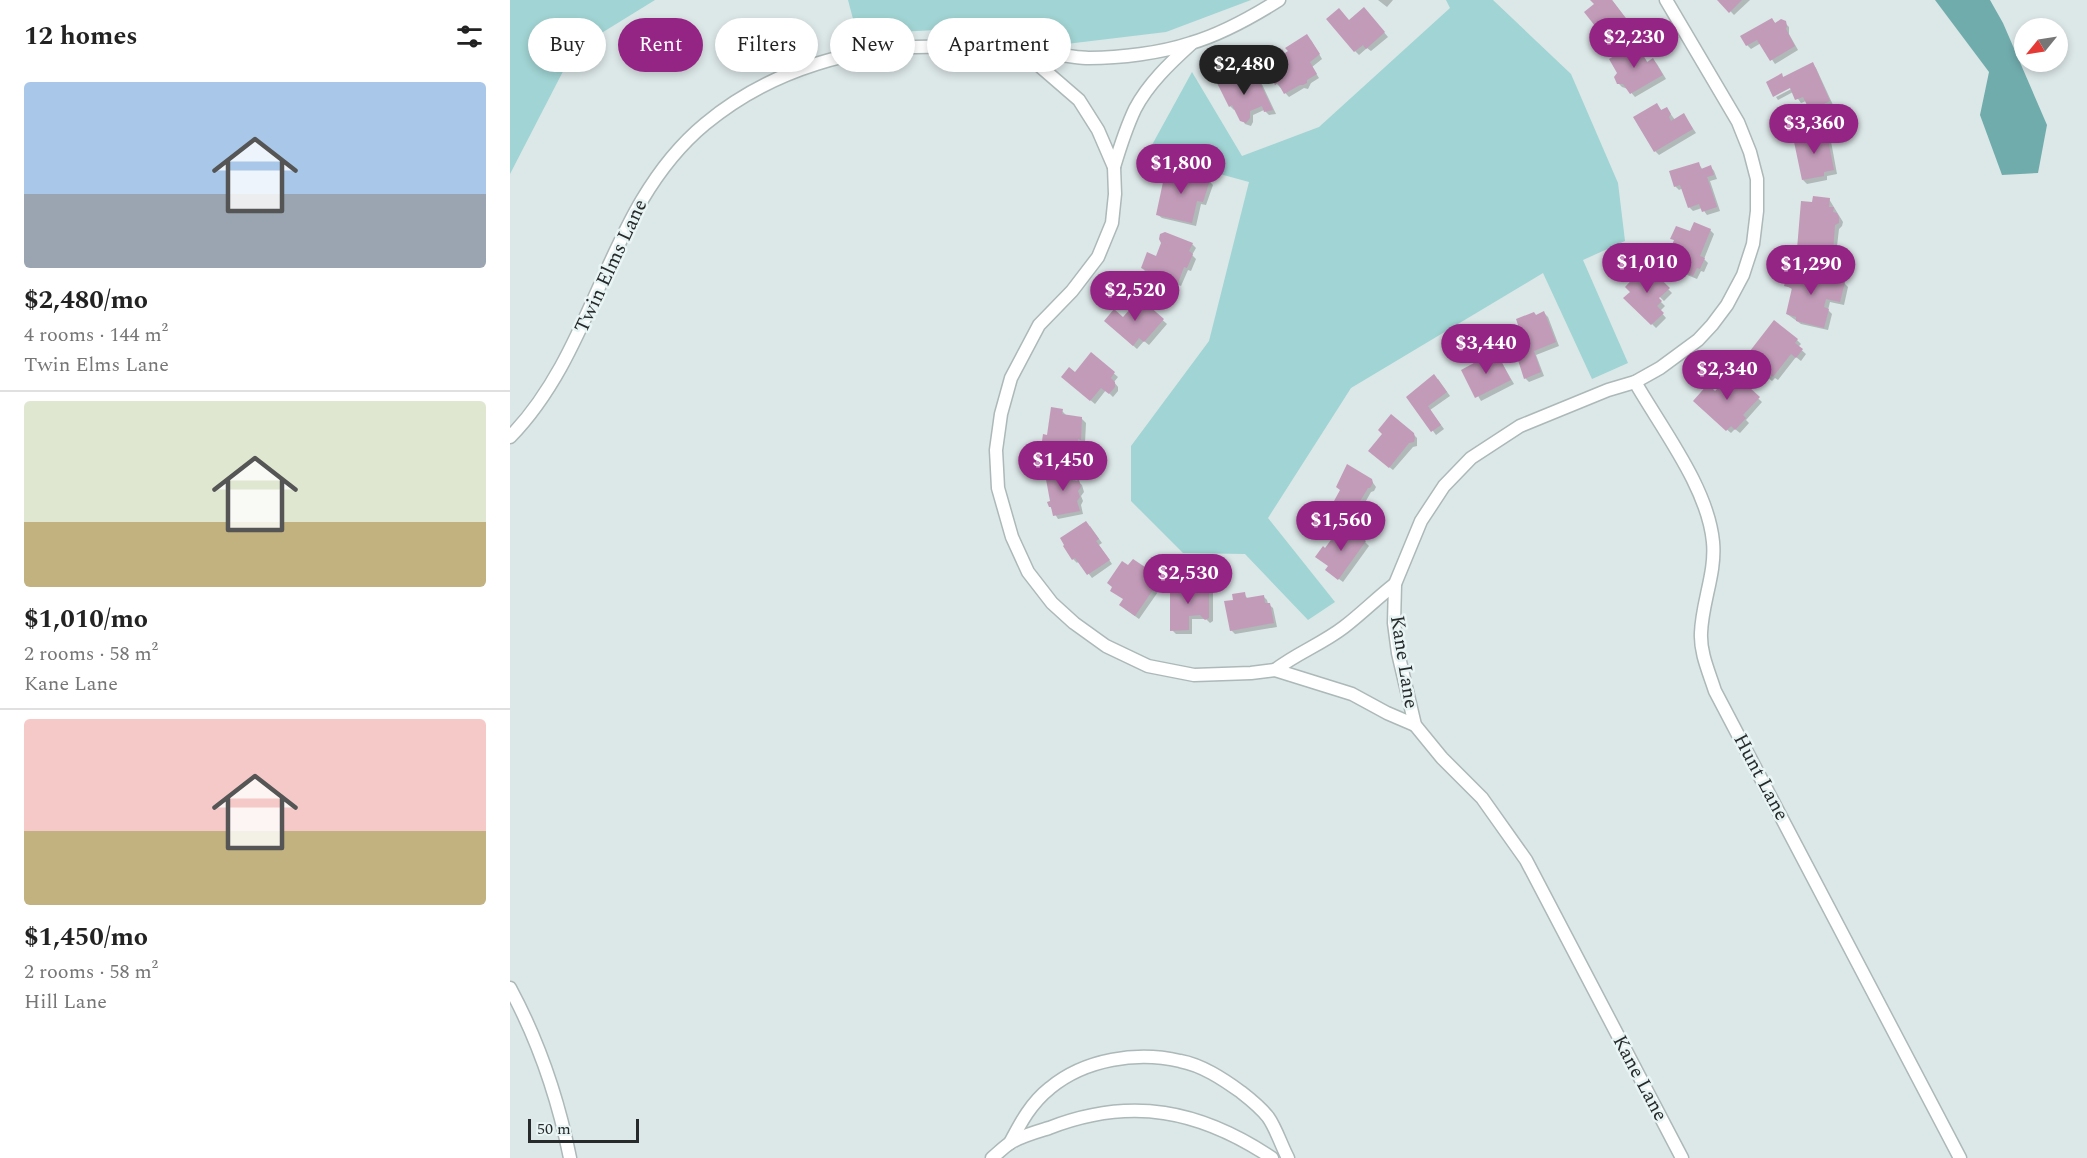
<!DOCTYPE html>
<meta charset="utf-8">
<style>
body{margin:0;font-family:Spectral,serif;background:#f6f6f6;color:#222;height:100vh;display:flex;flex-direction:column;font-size:22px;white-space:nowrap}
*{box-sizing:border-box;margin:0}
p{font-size:20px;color:#767676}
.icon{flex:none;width:33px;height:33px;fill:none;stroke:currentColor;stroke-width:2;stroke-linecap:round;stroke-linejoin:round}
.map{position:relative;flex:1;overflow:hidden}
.sheet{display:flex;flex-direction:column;background:#fff;width:510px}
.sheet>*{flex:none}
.guide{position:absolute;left:18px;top:18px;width:570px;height:54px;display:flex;gap:12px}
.needle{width:39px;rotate:240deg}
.tools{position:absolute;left:1504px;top:18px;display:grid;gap:12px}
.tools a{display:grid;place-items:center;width:54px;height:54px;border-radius:50%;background:#fff;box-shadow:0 3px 9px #0003;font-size:30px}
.scale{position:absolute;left:18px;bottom:15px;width:111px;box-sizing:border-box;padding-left:6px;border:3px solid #262a2a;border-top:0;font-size:16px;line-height:21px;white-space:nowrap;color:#262a2a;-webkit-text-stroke:4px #e9f4f4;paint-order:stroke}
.price{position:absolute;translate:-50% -51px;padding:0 14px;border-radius:21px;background:#952585;color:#fff;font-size:20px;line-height:39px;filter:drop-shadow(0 2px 3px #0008)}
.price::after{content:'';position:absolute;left:50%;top:36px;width:18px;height:14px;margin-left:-9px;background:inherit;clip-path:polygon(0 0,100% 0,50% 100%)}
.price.selected{background:#222;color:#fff}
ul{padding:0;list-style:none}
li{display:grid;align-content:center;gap:12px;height:318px;padding:0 24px}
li+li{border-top:2px solid #e0e0e0}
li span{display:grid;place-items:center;height:186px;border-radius:6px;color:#555}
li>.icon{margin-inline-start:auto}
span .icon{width:108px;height:108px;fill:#fffc;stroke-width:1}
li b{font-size:26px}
h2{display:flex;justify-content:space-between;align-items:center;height:72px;padding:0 24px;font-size:26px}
.tag{padding:0 21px;border-radius:27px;background:#fff;box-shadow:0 3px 9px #0003;font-size:21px;line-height:54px}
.tag.selected{background:#952585;color:#fff}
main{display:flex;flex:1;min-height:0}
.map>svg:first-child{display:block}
.green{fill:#a1d4d4}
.water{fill:#71acad}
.shadow{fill:#0003}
.building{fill:#c29bb9}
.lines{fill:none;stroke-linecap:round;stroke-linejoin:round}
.street-casing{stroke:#adb8b8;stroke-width:15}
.street{stroke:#fff;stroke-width:12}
.labels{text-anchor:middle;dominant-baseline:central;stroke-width:5;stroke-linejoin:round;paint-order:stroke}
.street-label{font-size:20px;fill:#262a2a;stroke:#e9f4f4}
</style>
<main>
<section class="sheet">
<h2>12 homes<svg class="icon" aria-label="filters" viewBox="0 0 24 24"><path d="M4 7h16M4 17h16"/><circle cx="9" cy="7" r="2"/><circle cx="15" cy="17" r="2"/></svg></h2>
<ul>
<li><span style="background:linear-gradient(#a9c7e8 60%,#9aa5b1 0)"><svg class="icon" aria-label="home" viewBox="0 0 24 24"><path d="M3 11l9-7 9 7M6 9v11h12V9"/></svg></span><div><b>$2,480/mo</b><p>4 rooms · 144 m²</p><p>Twin Elms Lane</p></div></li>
<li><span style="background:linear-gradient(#dfe7d0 65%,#c2b280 0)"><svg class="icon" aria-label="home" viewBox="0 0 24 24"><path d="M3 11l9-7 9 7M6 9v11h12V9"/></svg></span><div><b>$1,010/mo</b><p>2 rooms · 58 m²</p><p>Kane Lane</p></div></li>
<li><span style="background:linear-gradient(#f6c9c9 60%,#c2b280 0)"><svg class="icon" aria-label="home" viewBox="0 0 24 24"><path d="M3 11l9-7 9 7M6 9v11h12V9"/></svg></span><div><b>$1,450/mo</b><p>2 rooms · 58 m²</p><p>Hill Lane</p></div></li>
</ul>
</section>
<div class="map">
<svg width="1577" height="1158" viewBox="0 0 1577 1158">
<rect width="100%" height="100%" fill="#dce7e7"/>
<g class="green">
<polygon points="0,0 145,0 64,50 0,174"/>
<polygon points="338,0 741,0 656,32 548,45 427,30 347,34"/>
<polygon points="936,0 983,0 1061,74 1108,183 1115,241 1073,260 1118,363 1082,379 1033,273 841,388 758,518 825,602 798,620 735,554 673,553 621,501 621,446 699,341 739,182 637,154 682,72 732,156 809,127 940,8"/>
</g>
<polygon class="water" points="1425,0 1480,0 1493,23 1537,125 1528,173 1492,175 1470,115 1479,72"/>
<g class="shadow">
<polygon points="868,0 883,0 877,7"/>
<polygon points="1082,0 1102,0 1125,31 1104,47 1100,43 1086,5"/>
<polygon points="1210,0 1240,0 1224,15"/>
<polygon points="858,13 878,37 861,51 857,48 849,55 845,51 839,22"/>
<polygon points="1262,20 1266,24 1275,23 1279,27 1279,34 1288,50 1265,64 1251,43 1241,49 1237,45"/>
<polygon points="801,40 812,59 802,67 809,78 801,83 798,89 794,88 779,97 767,84 776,54"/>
<polygon points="1126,45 1138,63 1143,60 1147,64 1156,79 1125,97 1118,89 1112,87 1108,83 1108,73"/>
<polygon points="1303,64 1306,68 1323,105 1305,114 1296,101 1291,103 1283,92 1268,100 1266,97 1287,86 1286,84 1264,95 1271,75 1274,78"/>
<polygon points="720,76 726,85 746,76 750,80 766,114 759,115 754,110 743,115 743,122 741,126 735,124 726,109 724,110 720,106"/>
<polygon points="1147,105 1152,111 1157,109 1165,120 1174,115 1186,133 1149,155 1145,151"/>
<polygon points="1316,132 1320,136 1327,174 1317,176 1317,180 1297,184 1293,180"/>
<polygon points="1188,163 1193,170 1201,167 1204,171 1207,179 1200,181 1210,211 1197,215 1192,208 1183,211 1179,207 1173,188 1169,190 1165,186"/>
<polygon points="682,175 686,178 699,181 703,185 696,205 691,204 686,226 652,218 648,215"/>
<polygon points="1319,199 1333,222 1332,226 1329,229 1326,255 1293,252 1289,248 1304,203"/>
<polygon points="1200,230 1204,234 1194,259 1198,263 1194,272 1191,271 1187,279 1160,268 1156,264 1165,241 1162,238"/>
<polygon points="682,244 686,248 682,255 686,259 681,271 678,270 671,286 636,272 632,268 647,258"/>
<polygon points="1136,267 1162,293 1154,301 1148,295 1146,297 1155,306 1150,311 1156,318 1146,328 1116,298 1122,292"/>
<polygon points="1334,283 1338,287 1334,305 1320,302 1318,310 1322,314 1318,330 1291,324 1277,314 1283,290 1276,285"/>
<polygon points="630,300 657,324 639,345 634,341 627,349 600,325 613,320"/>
<polygon points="1034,313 1038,317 1049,346 1026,355 1034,376 1019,382 1015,378 1008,337 1026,316"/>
<polygon points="1287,340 1291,344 1288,347 1296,354 1291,361 1286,357 1268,380 1265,378 1262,381 1239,363"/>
<polygon points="986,353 1004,384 971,401 953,370"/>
<polygon points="582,355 608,377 604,382 608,387 608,391 603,397 596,390 585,404 557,381 565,374"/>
<polygon points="1219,371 1252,402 1236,420 1239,423 1230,433 1225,429 1221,433 1188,405 1205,393 1212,386"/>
<polygon points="928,379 940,396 920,410 934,429 926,435 898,397"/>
<polygon points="552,411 556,415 572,419 576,423 575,443 571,442 569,456 537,451 533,447"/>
<polygon points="903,434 907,438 907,446 903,447 883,470 864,455"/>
<polygon points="560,470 564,474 566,482 569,482 572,485 574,492 571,496 573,501 571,505 573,514 548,519 540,506"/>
<polygon points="861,480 866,487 864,491 861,492 848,515 826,501"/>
<polygon points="580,526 592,543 589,545 602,564 582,578 569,561 567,563 563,559 555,547"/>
<polygon points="832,538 855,542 859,546 833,582 821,573 815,551"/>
<polygon points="618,567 640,573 644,577 642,582 650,589 629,619 615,609"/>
<polygon points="693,589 699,589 703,593 703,621 700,623 696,619 682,619 682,634 666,634 662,630"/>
<polygon points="734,594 738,599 753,596 757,600 758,604 763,608 767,627 725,634 721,630"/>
</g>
<g class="building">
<polygon points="1080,0 1102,0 1122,26 1099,44 1074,12 1084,4"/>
<polygon points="1207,0 1232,0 1219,13"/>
<polygon points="854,7 875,32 856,49 853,45 844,52 816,19 829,8 839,20"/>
<polygon points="1262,18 1265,23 1271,19 1276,21 1277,26 1276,29 1285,46 1260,61 1247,40 1236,46 1230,36"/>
<polygon points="797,34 810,54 800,62 807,74 797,80 797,83 793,85 790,85 774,94 768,83 765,85 757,71 760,69 754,60 772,49 775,53 778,51 775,48"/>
<polygon points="1126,43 1137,62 1143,58 1153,75 1120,94 1113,84 1107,84 1104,77 1107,73 1099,59"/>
<polygon points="1303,62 1320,101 1300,111 1293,97 1285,100 1280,88 1263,97 1256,82 1272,73 1273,77"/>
<polygon points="720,74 725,84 746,74 763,110 754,112 752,106 740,111 740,118 736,123 730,121 722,105 719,107 706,81"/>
<polygon points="1147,103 1151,110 1157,107 1161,114 1159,117 1161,121 1174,113 1183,129 1144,152 1123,117"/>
<polygon points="1316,130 1324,170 1314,172 1314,176 1292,180 1283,137"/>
<polygon points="1189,162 1191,169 1201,165 1204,175 1197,177 1207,207 1192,212 1189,204 1178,208 1170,185 1164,187 1159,171"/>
<polygon points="656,168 683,173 683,176 700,180 693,202 687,201 682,223 646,215"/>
<polygon points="1303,196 1320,198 1319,207 1324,207 1323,212 1327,213 1329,217 1329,223 1325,225 1323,252 1287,249 1291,201 1302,202"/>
<polygon points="1184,222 1201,229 1190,256 1195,258 1190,269 1187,268 1183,276 1154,264 1164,240 1160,239 1166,226 1180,231"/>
<polygon points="655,232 683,243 679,251 683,254 677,268 674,267 668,283 631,268 637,252 646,256 651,243 649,239 650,234"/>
<polygon points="1136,265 1160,288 1149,298 1152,301 1147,306 1154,313 1141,325 1113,298 1120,292 1115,287"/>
<polygon points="1279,268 1335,282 1330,302 1316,299 1314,307 1319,309 1314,328 1286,321 1286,317 1276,314 1282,288 1274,286"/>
<polygon points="630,298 654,319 634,342 629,338 623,346 594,321 604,309 613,317"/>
<polygon points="1034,311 1046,342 1024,351 1031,372 1014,379 1001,338 1006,336 1003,330 1009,328 1006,319 1024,312 1026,315"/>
<polygon points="1264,320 1288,339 1285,343 1293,349 1286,358 1281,354 1263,377 1260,375 1258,379 1233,360"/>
<polygon points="986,351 1001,380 965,398 951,370"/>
<polygon points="581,352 605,372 601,378 605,382 605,387 599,394 591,388 580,401 551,377 559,367 565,372"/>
<polygon points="1219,369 1250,397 1233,415 1236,418 1225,430 1221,426 1216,431 1183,401 1198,384 1205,391 1210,386 1207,382"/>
<polygon points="924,374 937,392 918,406 931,425 921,432 896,397"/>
<polygon points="541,407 553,409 552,414 572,417 571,440 568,439 566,453 531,448 533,434 537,435"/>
<polygon points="881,414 904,433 905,438 904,442 899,443 879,468 858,451 872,434 868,430"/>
<polygon points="837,464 862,479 863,483 860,488 858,488 843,513 824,501 830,490 826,487"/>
<polygon points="561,469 563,481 569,480 571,487 568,491 570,497 567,501 570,511 543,516 541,507 539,507 537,502 540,501 535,474"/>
<polygon points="576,521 589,539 586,541 600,560 577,575 565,558 562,560 553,546 554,545 550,538"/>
<polygon points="837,527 856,541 828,580 815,570 818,566 805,557 813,546 815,548 826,533 831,536"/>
<polygon points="623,559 641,571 639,578 647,584 625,616 609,605 613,599 600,591 602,587 597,583 612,561 618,565"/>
<polygon points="668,583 690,584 692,588 699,588 699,618 695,620 690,615 679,616 679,630 660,631 660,587 668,587"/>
<polygon points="735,592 736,598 754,595 755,603 760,603 764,623 720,631 714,601 723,600 722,594"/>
</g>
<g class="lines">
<g class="street-casing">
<g id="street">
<polyline points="1156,0 1228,122 1240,152 1247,179 1247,211 1243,244 1233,275 1217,305 1202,325 1188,340 1150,368 1125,382 1098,390 1010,426 961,458 934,486 911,521 885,584 884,623 888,653 905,725 932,758 972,798 1016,860 1172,1158"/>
<polyline points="517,55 569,100 588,130 604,167 605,194 602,223 588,257 562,291 529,325 501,378 491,414 486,450 488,488 502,537 518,572 542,603 564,623 596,646 638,666 684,675 741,673 765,670 842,694 877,713 905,725"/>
<path d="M604 167C610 147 616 128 625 109 638 84 660 63 681 44"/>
<path d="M1125 382C1152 429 1198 488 1203 542 1206 573 1192 602 1191 633 1190 653 1199 672 1205 691L1450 1158"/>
<path d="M0 437C88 347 96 206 195 124 261 69 348 44 433 47 460 48 488 54 516 55 525 56 535 54 545 55 556 55 568 58 579 58 610 58 651 53 681 43 712 34 742 17 769 0"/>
<path d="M765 670C787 653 812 644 834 627 851 614 867 598 885 584"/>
<path d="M0 988C29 1042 48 1098 60 1158"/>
<path d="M500 1143C511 1122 521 1103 540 1088 575 1059 627 1051 670 1061 692 1065 713 1079 731 1092 740 1099 751 1108 758 1117 766 1128 771 1145 778 1158"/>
<path d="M482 1158C488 1153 494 1147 500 1143 511 1136 526 1132 539 1128 621 1096 690 1110 762 1158"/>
</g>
</g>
<use href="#street" class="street"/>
</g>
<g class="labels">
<g class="street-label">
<text transform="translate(101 266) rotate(-65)">Twin Elms Lane</text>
<text transform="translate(894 662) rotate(81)">Kane Lane</text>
<text transform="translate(1251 777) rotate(62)">Hunt Lane</text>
<text transform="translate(1130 1078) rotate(62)">Kane Lane</text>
</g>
</g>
</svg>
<div class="tools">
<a><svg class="needle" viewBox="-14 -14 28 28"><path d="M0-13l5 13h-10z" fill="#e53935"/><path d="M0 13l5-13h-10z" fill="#767676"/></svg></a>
</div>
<div class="scale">50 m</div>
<b class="price" style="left:1124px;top:69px">$2,230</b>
<b class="price selected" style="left:734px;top:96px">$2,480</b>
<b class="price" style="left:1304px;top:155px">$3,360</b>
<b class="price" style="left:671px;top:195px">$1,800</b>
<b class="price" style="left:1137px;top:294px">$1,010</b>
<b class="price" style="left:1301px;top:296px">$1,290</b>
<b class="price" style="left:625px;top:322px">$2,520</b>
<b class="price" style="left:976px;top:375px">$3,440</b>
<b class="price" style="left:1217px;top:401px">$2,340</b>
<b class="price" style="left:553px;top:492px">$1,450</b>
<b class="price" style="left:831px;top:552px">$1,560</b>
<b class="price" style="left:678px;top:605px">$2,530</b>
<div class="guide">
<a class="tag">Buy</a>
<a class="tag selected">Rent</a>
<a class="tag">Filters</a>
<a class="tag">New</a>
<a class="tag">Apartment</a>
</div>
</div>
</main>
